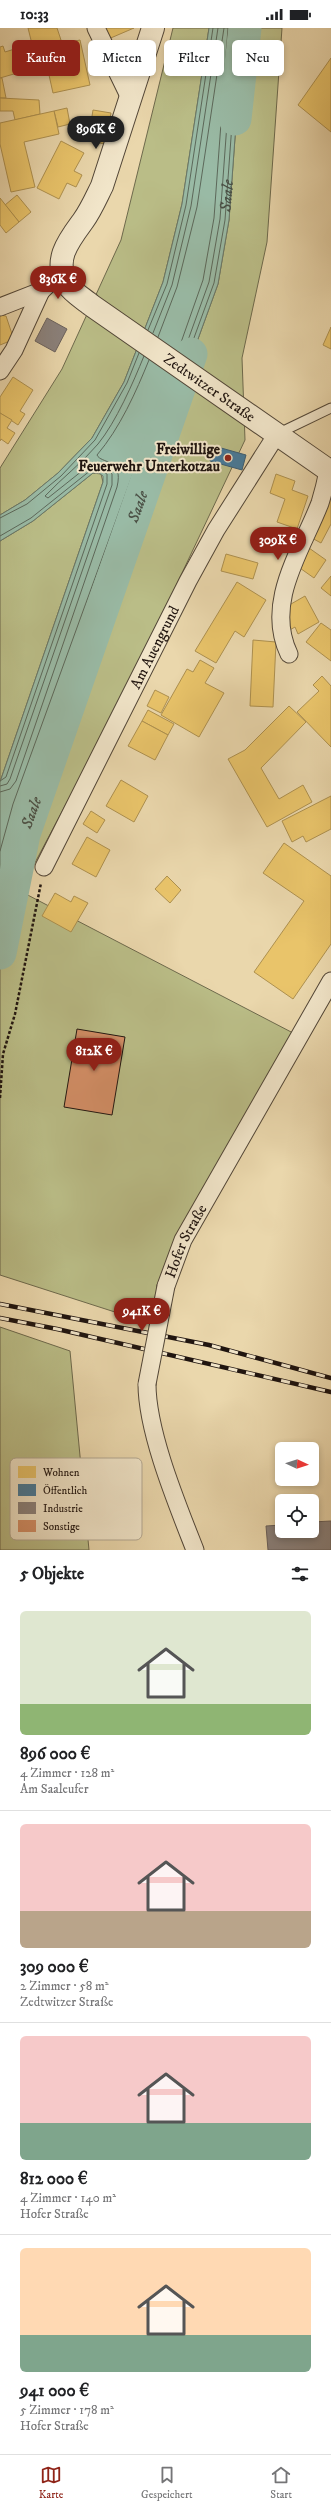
<!DOCTYPE html>
<html lang="de">
<meta charset="utf-8">
<style>
body{margin:0;font-family:"IM FELL DW Pica",serif;background:#f6f6f6;color:#202124;height:100vh;display:flex;flex-direction:column;font-size:15px;white-space:nowrap}
*{box-sizing:border-box;margin:0}
p{font-size:13px;color:#757577}
.icon{flex:none;width:22px;height:22px;fill:none;stroke:currentColor;stroke-width:2;stroke-linecap:round;stroke-linejoin:round}
.map{position:relative;height:1522px;overflow:hidden}
.sheet{display:flex;flex-direction:column;background:#fff;flex:1}
.sheet>*{flex:none}
.top-card{position:absolute;left:12px;top:12px;width:307px;height:36px;display:flex;gap:8px}
.needle{width:26px;rotate:94deg}
.controls{position:absolute;left:275px;top:1414px;display:grid;gap:8px}
.controls a{display:grid;place-items:center;width:44px;height:44px;border-radius:6px;background:#fff;box-shadow:0 2px 6px #0003;font-size:20px}
.price{position:absolute;translate:-50% -34px;padding:0 9px;border-radius:14px;background:#8f2418;color:#fff;font-size:13px;line-height:26px;filter:drop-shadow(0 1px 2px #0008)}
.price::after{content:'';position:absolute;left:50%;top:24px;width:12px;height:9px;margin-left:-6px;background:inherit;clip-path:polygon(0 0,100% 0,50% 100%)}
.price.current{background:#222;color:#fff}
ul{padding:0;list-style:none}
li{display:grid;align-content:center;gap:8px;height:212px;padding:0 20px}
li+li{border-top:1px solid #e0e0e0}
li span{display:grid;place-items:center;height:124px;border-radius:6px;color:#555}
li>.icon{margin-inline-start:auto}
span .icon{width:72px;height:72px;fill:#fffc;stroke-width:1}
li b{font-size:17px}
h2{display:flex;justify-content:space-between;align-items:center;height:48px;padding:0 20px;font-size:17px}
.chip{padding:0 14px;border-radius:6px;background:#fff;box-shadow:0 2px 6px #0003;font-size:14px;line-height:36px}
.chip.current{background:#8f2418;color:#fff}
.status{display:flex;justify-content:space-between;align-items:center;height:28px;padding:0 20px;background:#fff;direction:ltr}
.status svg{height:11px;fill:currentColor}
.menu{display:flex;justify-content:space-around;align-items:center;height:56px;border-top:1px solid #e0e0e0;background:#fff;font-size:11px;color:#757577}
.menu a{display:grid;justify-items:center;gap:2px}
.menu .current{color:#8f2418}
.map>svg:first-child{display:block}
.green{fill:#babd87;stroke:#6d694c}
.water{fill:#99baa5;stroke:#697869}
.homes{fill:#e9c46a;stroke:#ad904f}
.public{fill:#457b9d;stroke:#3a5c73}
.industry{fill:#8a817c;stroke:#6a615c}
.lines{fill:none;stroke-linecap:round;stroke-linejoin:round}
.shore{stroke:#5c685a;stroke-width:1}
.river{stroke:#99baa5;stroke-width:33}
.building{fill:#d48f67;stroke:#201510}
.service-casing{stroke:#524637;stroke-width:11}
.minor-casing{stroke:#524637;stroke-width:19}
.tertiary-casing{stroke:#524637;stroke-width:24}
.path{stroke:#201510;stroke-width:2.5;stroke-dasharray:3 2;stroke-linecap:butt}
.service{stroke:#f1e5c9;stroke-width:9}
.minor{stroke:#f1e5c9;stroke-width:17}
.tertiary{stroke:#f1e5c9;stroke-width:22}
.rail-casing{stroke:#201510;stroke-width:4.5}
.rail{stroke:#f1e5c9;stroke-width:3;stroke-dasharray:9;stroke-linecap:butt}
.minor-bridge-casing{stroke:#524637;stroke-width:19;stroke-linecap:butt}
.minor-bridge{stroke:#f1e5c9;stroke-width:17}
.poi-dot{fill:#8f2418;stroke:#f1e5c9;stroke-width:1.5}
.labels{text-anchor:middle;dominant-baseline:central;stroke-width:4;stroke-linejoin:round;paint-order:stroke}
.street-label{font-size:15px;fill:#201510;stroke:#f1e5c9}
.poi-label{font-size:15px;font-weight:bold;fill:#201510;stroke:#f1e5c9;text-anchor:end}
.water-label{font-size:16px;font-style:italic;fill:#4a4f44;stroke:#f1e5c9}
.key{fill:#f1e5c9;stroke:#b2a792;stroke-width:1}
.key-label{font-size:11px;fill:#201510}
</style>
<div class="status"><b>10:33</b><svg viewBox="0 0 49 12"><path d="M0 12V9h3v3zM5 12V6h3v6zM10 12V3h3v9zM15 12V0h3v12zM26 1h20v11H26zM47 4h2v5h-2z"/></svg></div>
<div class="map">
<svg width="331" height="1522" viewBox="0 0 331 1522">
<rect width="100%" height="100%" fill="#ead7ac"/>
<filter id="stains"><feTurbulence type="fractalNoise" baseFrequency=".005" numOctaves="4"/><feColorMatrix values="0 0 0 0 .2 0 0 0 0 .09 0 0 0 0 .02 0 0 0 .5 -.17"/></filter>
<radialGradient id="worn" r=".72"><stop offset=".6" stop-color="#630" stop-opacity="0"/><stop offset="1" stop-color="#630" stop-opacity=".3"/></radialGradient>
<g class="green">
<polygon points="173,0 209,0 182,176 163,254 124,354 92,410 58,445 25,472 0,487 0,440 62,341 121,212"/>
<polygon points="243,0 282,0 267,214 242,330 245,412 128,659 20,863 295,1006 161,1252 149,1295 0,1247 0,899 7,854 27,781 218,256 229,192"/>
<polygon points="93,445 101,446 103,454 0,754 0,513 33,493"/>
<polygon points="0,1299 70,1323 89,1522 0,1522"/>
</g>
<polygon class="water" points="209,0 243,0 229,192 218,256 27,781 7,854 0,899 0,754 103,454 103,448 99,445 93,445 33,493 0,513 0,487 25,472 58,445 92,410 124,354 163,254 182,176"/>
<g class="homes">
<polygon points="28,0 57,0 61,12 33,20"/>
<polygon points="101,0 134,0 106,12"/>
<polygon points="80,12 90,57 53,65 43,20"/>
<polygon points="31,16 38,39 0,50 0,19 3,18 5,24"/>
<polygon points="331,30 331,104 298,77"/>
<polygon points="0,50 2,50 6,70 0,70"/>
<polygon points="0,70 39,72 40,86 15,92 13,83 0,83"/>
<polygon points="67,80 70,96 58,99 54,83"/>
<polygon points="93,82 111,85 105,116 88,113"/>
<polygon points="54,83 59,106 24,114 35,159 11,164 0,116 0,95"/>
<polygon points="61,113 84,125 74,143 82,147 76,159 67,155 59,171 37,160"/>
<polygon points="17,167 31,184 19,194 5,177"/>
<polygon points="0,170 19,194 6,205 0,197"/>
<polygon points="0,287 6,288 12,306 10,313 0,317"/>
<polygon points="331,299 331,321 323,317"/>
<polygon points="13,349 33,362 20,383 25,386 18,397 0,385 0,369"/>
<polygon points="0,385 12,392 7,400 15,405 8,416 1,411 0,413"/>
<polygon points="276,446 295,453 292,462 308,468 297,501 277,494 285,471 270,465"/>
<polygon points="331,470 331,496 321,515 310,509"/>
<polygon points="309,520 326,532 314,550 297,538"/>
<polygon points="226,526 258,535 253,551 221,543"/>
<polygon points="331,548 331,568 321,560"/>
<polygon points="237,554 266,572 244,609 235,603 216,635 195,623"/>
<polygon points="305,568 319,594 298,606 295,599 288,603 284,580"/>
<polygon points="321,595 331,602 331,633 306,614"/>
<polygon points="253,612 276,614 273,679 250,678"/>
<polygon points="200,632 214,640 205,655 224,665 199,709 161,687 187,641 193,644"/>
<polygon points="322,648 331,658 331,719 297,684 319,663 313,657"/>
<polygon points="155,662 169,669 161,685 147,678"/>
<polygon points="289,678 306,694 261,740 279,771 303,757 312,774 267,799 228,731 245,722"/>
<polygon points="148,682 174,696 168,707 142,693"/>
<polygon points="142,693 168,707 155,732 128,718"/>
<polygon points="121,752 148,768 134,794 106,778"/>
<polygon points="331,768 331,801 306,814 303,808 292,814 282,793"/>
<polygon points="91,783 105,792 97,805 83,796"/>
<polygon points="87,809 110,822 96,849 72,836"/>
<polygon points="284,815 331,848 331,916 293,971 254,944 304,873 263,845"/>
<polygon points="167,848 181,862 170,875 155,861"/>
<polygon points="55,865 71,874 74,868 88,875 71,904 42,888"/>
</g>
<polygon class="public" points="214,418 246,427 242,442 210,433"/>
<g class="industry">
<polygon points="47,290 67,301 55,324 35,313"/>
<polygon points="331,1493 331,1522 268,1522 266,1498 282,1497 282,1503 312,1503 312,1494"/>
</g>
<g class="lines">
<g class="shore">
<polyline points="148,302 167,256 186,177 213,0"/>
<polyline points="153,305 172,257 191,178 218,0"/>
<polyline points="158,309 177,259 197,179 224,0"/>
<polyline points="178,323 203,252 214,190 228,0"/>
<polyline points="183,326 209,254 220,191 234,0"/>
<path id="s1" d="M187 329 214 255 225 192 239 0"/>
<polyline points="0,490 27,476 61,448 95,412 127,355 139,325"/>
<polyline points="0,508 31,490 91,442 100,441 107,446 107,456 6,749 0,753"/>
<path d="M0 758 7 756 10 751 112 457V446L104 437 92 435 48 470 45 468C62 450 82 435 98 416 116 394 133 355 144 328"/>
<path d="M0 764 10 761 16 753 117 459C124 430 101 436 97 427 120 400 136 364 149 332"/>
<polyline points="0,823 13,776 169,346"/>
<polyline points="0,846 19,778 174,349"/>
<polyline points="0,873 3,853 23,780 178,352"/>
</g>
<g class="river">
<polyline points="235,91 245,0"/>
<path id="s2" d="M0 925 24 806 191 326"/>
</g>
</g>
<polygon class="building" points="77,1001 125,1009 112,1087 64,1079"/>
<g class="lines">
<g class="service-casing">
<polyline id="service" points="277,406 331,380"/>
</g>
<g class="minor-casing">
<g id="minor">
<polyline points="96,0 130,70"/>
<polyline points="0,279 41,263 62,243"/>
<polyline points="0,343 14,322 41,263"/>
<path d="M289 626C264 574 302 522 320 475 323 465 326 453 328 443"/>
<path id="s3" d="M44 839 188 553 216 502 277 406"/>
<path id="s4" d="M166 1258 183 1212 331 953"/>
<path d="M147 1356C147 1404 177 1476 195 1522"/>
</g>
</g>
<g class="tertiary-casing">
<g id="tertiary">
<path id="s5" d="M153 0 102 158C96 170 91 182 83 193 69 212 52 233 68 257 73 265 84 271 91 277L331 444"/>
</g>
</g>
<polyline class="path" points="0,1070 3,1026 15,986 41,855"/>
<use href="#service" class="service"/>
<use href="#minor" class="minor"/>
<use href="#tertiary" class="tertiary"/>
<g class="rail-casing">
<g id="rail">
<polyline points="0,1276 209,1317 331,1350"/>
<polyline points="0,1290 57,1301 331,1364"/>
</g>
</g>
<use href="#rail" class="rail"/>
<g class="minor-bridge-casing">
<polyline id="minor-bridge" points="147,1356 166,1258"/>
</g>
<use href="#minor-bridge" class="minor-bridge"/>
</g>
<circle class="poi-dot" cx="228" cy="430" r="4"/>
<g class="labels">
<g class="street-label">
<text stroke="none"><textPath href="#s5" startOffset="452">Zedtwitzer Straße</textPath></text>
<text stroke="none"><textPath href="#s3" startOffset="246">Am Auengrund</textPath></text>
<text stroke="none"><textPath href="#s4" startOffset="49">Hofer Straße</textPath></text>
</g>
<g class="poi-label">
<text x="220" y="421">Freiwillige<tspan x="220" dy="17">Feuerwehr Unterkotzau</tspan></text>
</g>
<g class="water-label">
<text stroke="none"><textPath href="#s1" startOffset="167">Saale</textPath></text>
<text stroke="none"><textPath href="#s2" startOffset="468">Saale</textPath></text>
<text stroke="none"><textPath href="#s2" startOffset="144">Saale</textPath></text>
</g>
</g>
<rect x="10" y="1430" width="132" height="82" rx="6" class="key"/>
<rect x="18" y="1438" width="18" height="12" fill="#e9c46a"/>
<rect x="18" y="1456" width="18" height="12" fill="#457b9d"/>
<rect x="18" y="1474" width="18" height="12" fill="#8a817c"/>
<rect x="18" y="1492" width="18" height="12" fill="#d48f67"/>
<g class="key-label">
<text x="43" y="1448">Wohnen</text>
<text x="43" y="1466">Öffentlich</text>
<text x="43" y="1484">Industrie</text>
<text x="43" y="1502">Sonstige</text>
</g>
<rect width="100%" height="100%" filter="url(#stains)"/>
<rect width="100%" height="100%" fill="url(#worn)"/>
</svg>
<div class="controls">
<a><svg class="needle" viewBox="-14 -14 28 28"><path d="M0-13l5 13h-10z" fill="#e53935"/><path d="M0 13l5-13h-10z" fill="#757577"/></svg></a>
<a><svg class="icon" aria-label="locate" viewBox="0 0 24 24"><circle cx="12" cy="12" r="6"/><path d="M12 2v4M12 18v4M2 12h4M18 12h4"/></svg></a>
</div>
<b class="price current" style="left:96px;top:122px">896K €</b>
<b class="price" style="left:58px;top:272px">836K €</b>
<b class="price" style="left:278px;top:533px">309K €</b>
<b class="price" style="left:94px;top:1044px">812K €</b>
<b class="price" style="left:142px;top:1304px">941K €</b>
<div class="top-card">
<a class="chip current">Kaufen</a>
<a class="chip">Mieten</a>
<a class="chip">Filter</a>
<a class="chip">Neu</a>
</div>
</div>
<section class="sheet">
<h2>5 Objekte<svg class="icon" aria-label="filters" viewBox="0 0 24 24"><path d="M4 7h16M4 17h16"/><circle cx="9" cy="7" r="2"/><circle cx="15" cy="17" r="2"/></svg></h2>
<ul>
<li><span style="background:linear-gradient(#dfe7d0 75%,#8fb573 0)"><svg class="icon" aria-label="home" viewBox="0 0 24 24"><path d="M3 11l9-7 9 7M6 9v11h12V9"/></svg></span><div><b>896 000 €</b><p>4 Zimmer · 128 m²</p><p>Am Saaleufer</p></div></li>
<li><span style="background:linear-gradient(#f6c9c9 70%,#b9a48a 0)"><svg class="icon" aria-label="home" viewBox="0 0 24 24"><path d="M3 11l9-7 9 7M6 9v11h12V9"/></svg></span><div><b>309 000 €</b><p>2 Zimmer · 58 m²</p><p>Zedtwitzer Straße</p></div></li>
<li><span style="background:linear-gradient(#f6c9c9 70%,#7fa58c 0)"><svg class="icon" aria-label="home" viewBox="0 0 24 24"><path d="M3 11l9-7 9 7M6 9v11h12V9"/></svg></span><div><b>812 000 €</b><p>4 Zimmer · 140 m²</p><p>Hofer Straße</p></div></li>
<li><span style="background:linear-gradient(#ffd9b3 70%,#7fa58c 0)"><svg class="icon" aria-label="home" viewBox="0 0 24 24"><path d="M3 11l9-7 9 7M6 9v11h12V9"/></svg></span><div><b>941 000 €</b><p>5 Zimmer · 178 m²</p><p>Hofer Straße</p></div></li>
</ul>
</section>
<nav class="menu">
<a class="current"><svg class="icon" aria-label="map" viewBox="0 0 24 24"><path d="M3 6l6-2 6 2 6-2v14l-6 2-6-2-6 2zM9 4v14M15 6v14"/></svg>Karte</a>
<a><svg class="icon" aria-label="saved" viewBox="0 0 24 24"><path d="M7 4h10v16l-5-4-5 4z"/></svg>Gespeichert</a>
<a><svg class="icon" aria-label="home" viewBox="0 0 24 24"><path d="M3 11l9-7 9 7M6 9v11h12V9"/></svg>Start</a>
</nav>
